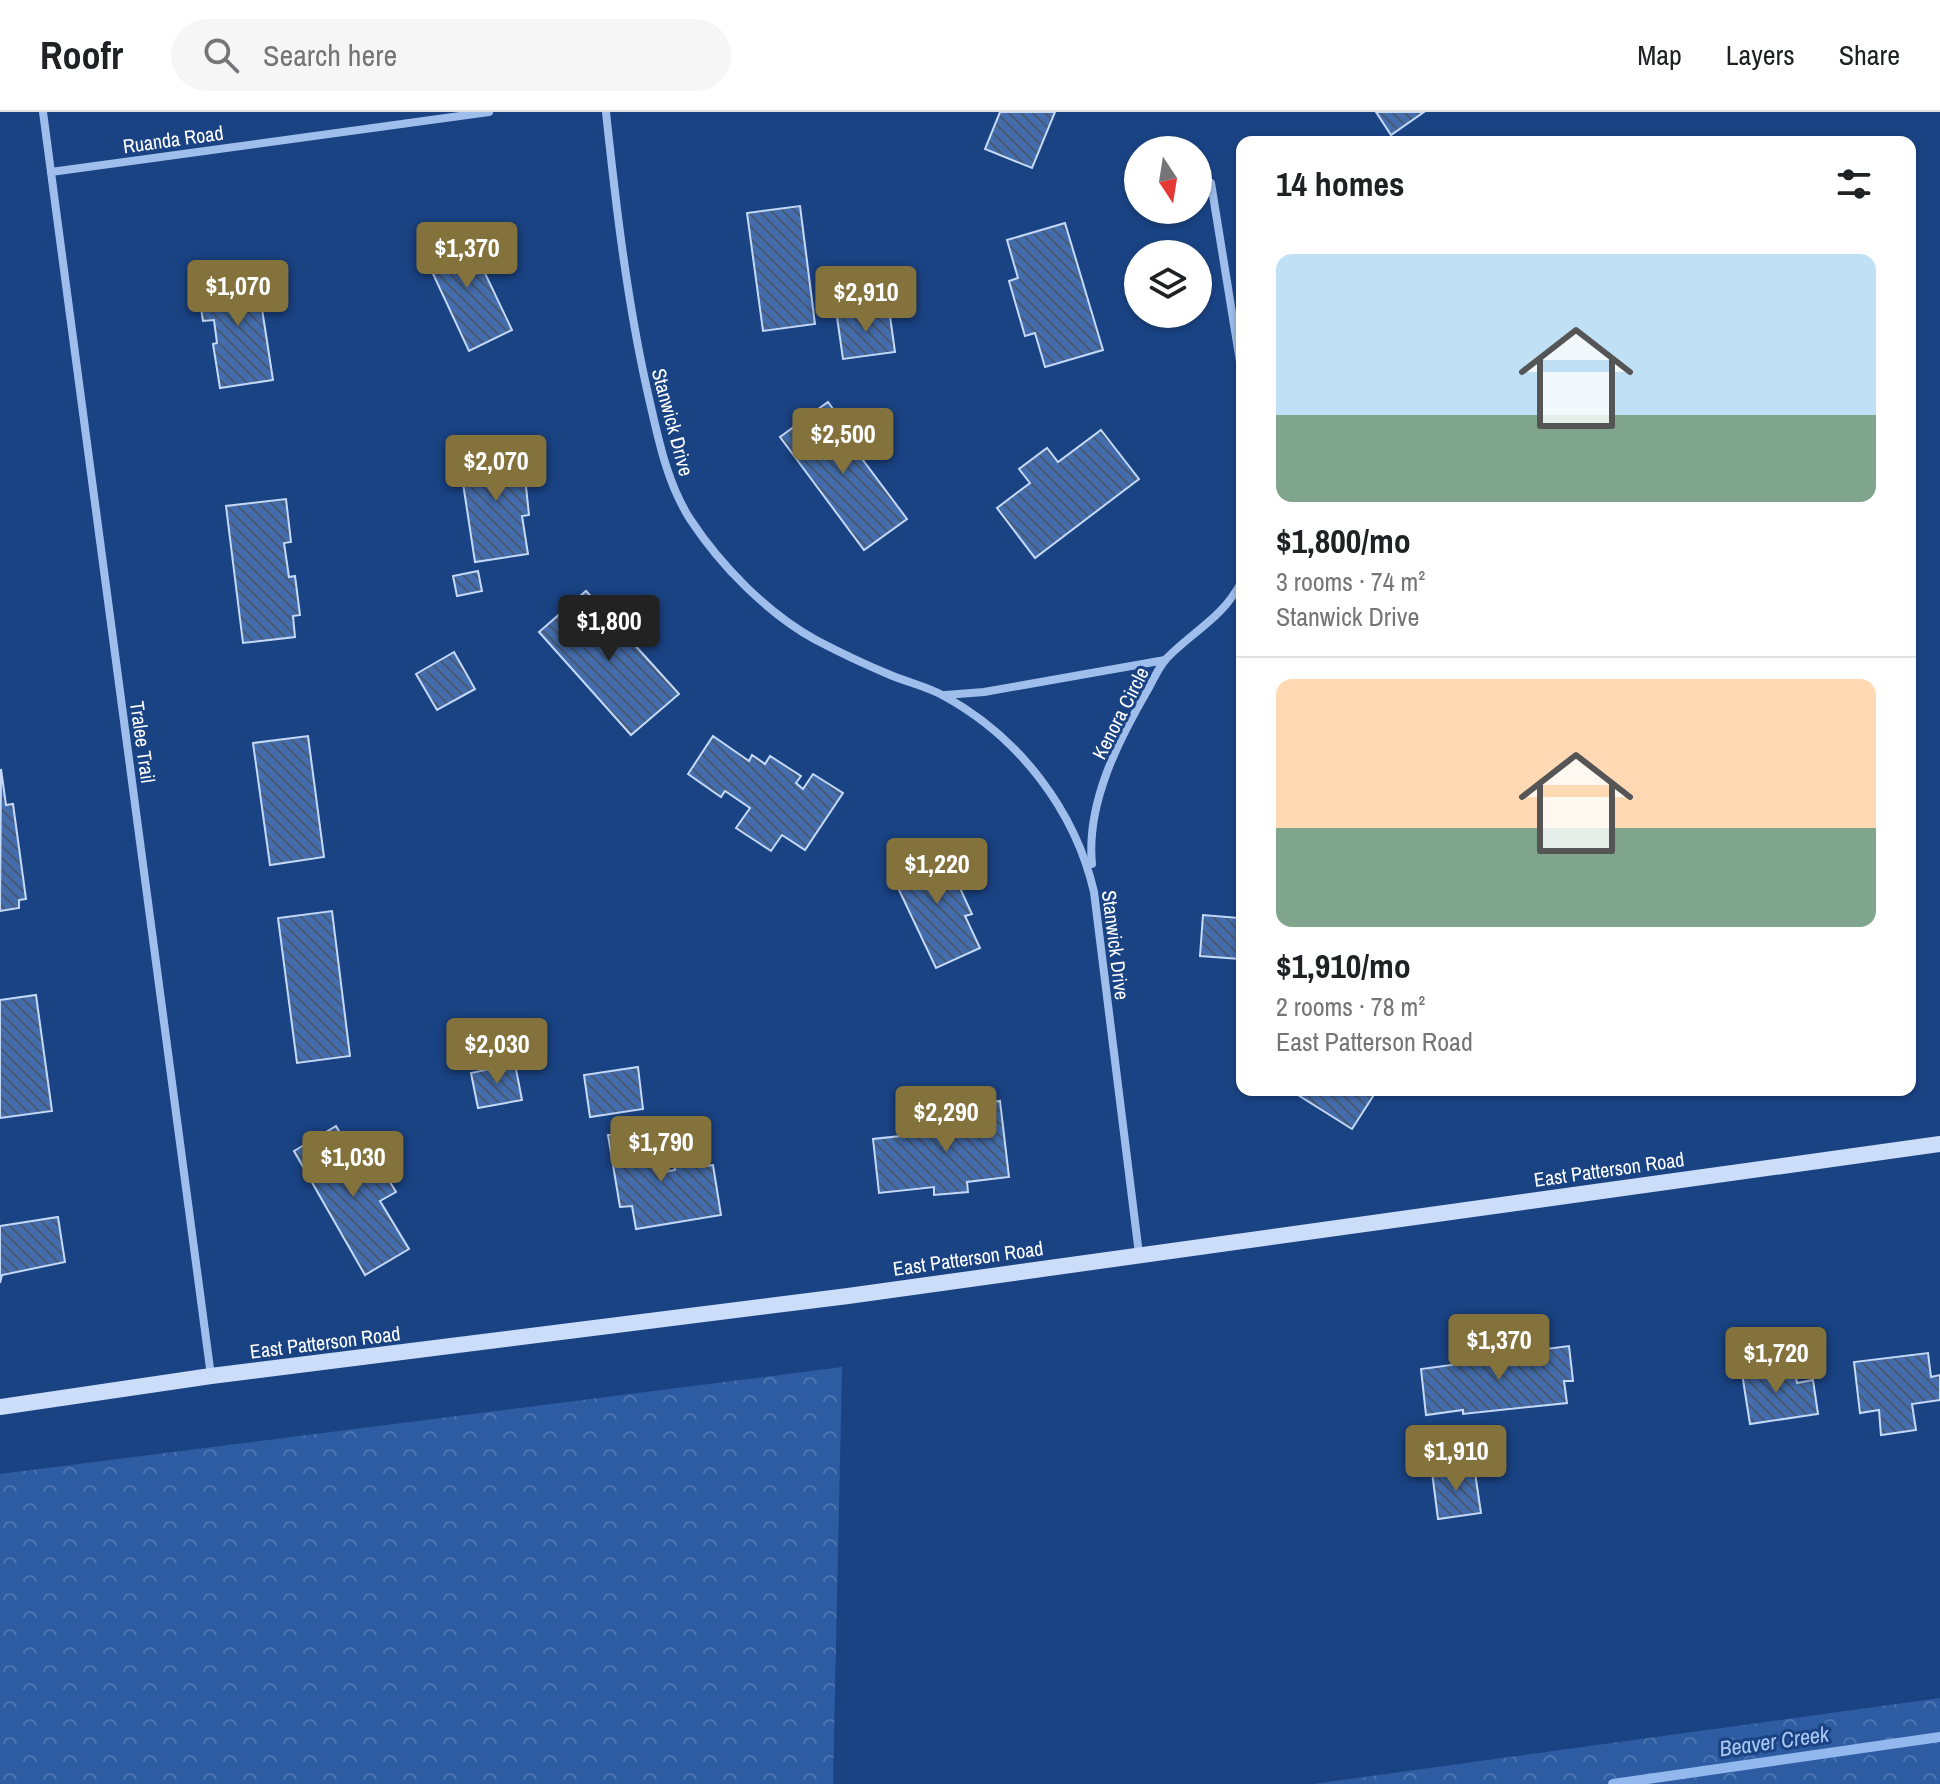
<!DOCTYPE html>
<meta charset="utf-8">
<style>
body{margin:0;font-family:"Archivo Narrow",sans-serif;background:#f6f6f6;color:#202124;height:100vh;display:flex;flex-direction:column;font-size:30px;white-space:nowrap}
*{box-sizing:border-box;margin:0}
p{font-size:26px;color:#757577}
.icon{flex:none;width:44px;height:44px;fill:none;stroke:currentColor;stroke-width:2;stroke-linecap:round;stroke-linejoin:round}
.map{position:relative;flex:1;overflow:hidden}
.side{position:absolute;left:1236px;top:24px;width:680px;height:960px;display:flex;flex-direction:column;background:#fff;border-radius:16px;box-shadow:0 2px 6px #0004}
.side>*{flex:none}
.needle{width:52px;rotate:168deg}
.fabs{position:absolute;left:1124px;top:24px;display:grid;gap:16px}
.fabs a{display:grid;place-items:center;width:88px;height:88px;border-radius:50%;background:#fff;box-shadow:0 2px 6px #0004;font-size:40px}
.price{position:absolute;translate:-50% -68px;padding:0 18px;border-radius:8px;background:#84723d;color:#fff;font-size:26px;line-height:52px;filter:drop-shadow(0 2px 4px #0008)}
.price::after{content:'';position:absolute;left:50%;top:48px;width:24px;height:18px;margin-left:-12px;background:inherit;clip-path:polygon(0 0,100% 0,50% 100%)}
.price.on{background:#222;color:#fff}
ul{padding:0;list-style:none}
li{display:grid;align-content:center;gap:16px;height:424px;padding:0 40px}
li+li{border-top:2px solid #e0e0e0}
li span{display:grid;place-items:center;height:248px;border-radius:16px;color:#555}
li>.icon{margin-inline-start:auto}
span .icon{width:144px;height:144px;fill:#fffc;stroke-width:1}
li b{font-size:34px}
h2{display:flex;justify-content:space-between;align-items:center;height:96px;padding:0 40px;font-size:34px}
header{display:flex;align-items:center;gap:48px;box-sizing:border-box;height:112px;padding:0 40px;background:#fff;border-bottom:2px solid #e0e0e0}
header strong{font-size:38px}
nav{display:flex;gap:44px;margin-inline-start:auto;font-size:28px}
.search{width:560px;height:72px;background:#f6f6f6;display:flex;align-items:center;gap:20px;box-sizing:border-box;padding:0 28px;border-radius:44px;color:#757577;font-size:30px}
.map>svg:first-child{display:block}
.forest{fill:url(#forest-crowns)}
.lines{fill:none;stroke-linecap:round;stroke-linejoin:round}
.stream{stroke:#92b8ee;stroke-width:10}
.building{fill:url(#building-back-hatch);stroke:#c4d9f8;stroke-width:2}
.street{stroke:#9fbeeb;stroke-width:8}
.secondary{stroke:#cbddf8;stroke-width:16}
.labels{text-anchor:middle;dominant-baseline:central;stroke-width:6;stroke-linejoin:round;paint-order:stroke}
.street-label{font-size:20px;fill:#fff;stroke:#1a4384}
.water-label{font-size:22px;font-style:italic;fill:#abc8f3;stroke:#1a4384}
</style>
<header>
<strong>Roofr</strong>
<div class="search"><svg class="icon" aria-label="search" viewBox="0 0 24 24"><circle cx="10" cy="10" r="6"/><path d="M15 15l6 6"/></svg>Search here</div>
<nav><a>Map</a><a>Layers</a><a>Share</a></nav>
</header>
<div class="map">
<svg width="1940" height="1672" viewBox="0 0 1940 1672">
<defs>
<pattern id="forest-crowns" width="20" height="18" patternUnits="userSpaceOnUse" patternTransform="scale(2)"><rect width="20" height="18" fill="#2d5ca2"/><path d="M2 6a3 3 0 1 1 6 0M12 15a3 3 0 1 1 6 0" fill="none" stroke="#4c74b0"/></pattern>
<pattern id="building-back-hatch" width="6" height="6" patternUnits="userSpaceOnUse" patternTransform="scale(2)"><rect width="6" height="6" fill="#436dad"/><path d="M-1 5l2 2M0 0l6 6M5-1l2 2" fill="none" stroke="#485973"/></pattern>
</defs>
<rect width="100%" height="100%" fill="#1a4384"/>
<g class="forest">
<polygon points="842,1255 833,1672 0,1672 0,1362"/>
<polygon points="1940,1586 1940,1672 1313,1672"/>
</g>
<g class="lines">
<polyline class="stream" points="1613,1672 1940,1625"/>
</g>
<g class="building">
<polygon points="1000,0 1055,0 1032,56 985,37"/>
<polygon points="1376,0 1424,0 1391,23"/>
<polygon points="800,94 815,212 763,219 747,101"/>
<polygon points="1065,111 1103,238 1045,255 1035,221 1025,224 1009,169 1018,166 1007,128"/>
<polygon points="464,117 512,218 469,239 421,136"/>
<polygon points="261,161 267,196 262,197 273,268 220,276 213,232 217,231 214,208 203,209 197,170"/>
<polygon points="889,197 895,240 843,247 837,205"/>
<polygon points="828,290 850,320 845,324 907,407 864,438 780,325"/>
<polygon points="1101,318 1139,367 1035,446 997,396 1030,371 1019,357 1047,336 1058,350"/>
<polygon points="522,336 529,403 522,404 528,442 475,450 459,345"/>
<polygon points="286,387 291,430 284,431 289,465 295,464 300,503 293,504 295,525 243,531 226,394"/>
<polygon points="478,459 482,479 457,484 453,464"/>
<polygon points="586,479 679,582 631,623 539,520"/>
<polygon points="454,540 475,577 437,598 416,562"/>
<polygon points="308,624 324,745 270,753 253,631"/>
<polygon points="713,624 749,649 752,643 765,652 770,644 801,664 796,671 803,677 813,662 843,681 805,738 782,723 771,739 736,716 750,696 725,679 721,685 688,662"/>
<polygon points="1,657 6,693 13,692 26,787 19,788 19,796 0,799"/>
<polygon points="940,733 972,802 965,804 980,836 936,856 890,759"/>
<polygon points="1242,772 1242,844 1240,847 1200,844 1203,803 1239,806"/>
<polygon points="332,799 350,944 297,951 278,806"/>
<polygon points="36,883 52,999 0,1006 0,888"/>
<polygon points="515,952 522,988 478,996 471,961"/>
<polygon points="638,955 643,997 590,1005 584,963"/>
<polygon points="1290,978 1377,978 1352,1017"/>
<polygon points="1000,989 1009,1065 967,1070 968,1080 934,1083 934,1075 879,1081 873,1027 957,1018 955,995"/>
<polygon points="336,1014 362,1058 377,1049 396,1080 380,1089 409,1137 365,1163 294,1039"/>
<polygon points="647,1018 651,1042 659,1040 662,1060 675,1058 673,1047 696,1044 698,1055 713,1053 721,1103 636,1117 632,1094 620,1095 608,1023"/>
<polygon points="58,1105 65,1150 2,1163 0,1171 0,1114"/>
<polygon points="1569,1234 1573,1269 1564,1269 1567,1291 1463,1302 1463,1298 1426,1303 1421,1257 1459,1252 1458,1248"/>
<polygon points="1928,1241 1931,1265 1940,1263 1940,1288 1912,1292 1916,1318 1881,1323 1879,1298 1860,1301 1854,1250"/>
<polygon points="1773,1250 1775,1263 1795,1261 1797,1271 1813,1268 1818,1302 1750,1312 1741,1255"/>
<polygon points="1474,1354 1481,1401 1438,1407 1432,1360"/>
</g>
<g class="lines">
<g class="street">
<polyline points="43,0 211,1264"/>
<path d="M606 0C616 94 627 189 648 282 658 325 666 369 690 407 721 454 767 501 816 528 839 540 864 552 888 562 906 570 927 574 944 584 1019 625 1075 698 1094 780L1139 1142"/>
<polyline points="51,60 489,0"/>
<polyline points="1211,71 1242,262"/>
<polyline points="945,583 984,580 1165,548"/>
<path d="M1092 752C1086 692 1118 629 1147 579 1153 569 1158 556 1166 547 1194 518 1222 507 1242 469"/>
</g>
<polyline class="secondary" points="0,1295 211,1264 848,1184 1940,1032"/>
</g>
<g class="labels">
<g class="street-label">
<text transform="translate(173 27) rotate(-8)">Ruanda Road</text>
<text transform="translate(673 310) rotate(75)">Stanwick Drive</text>
<text transform="translate(1120 601) rotate(-63)">Kenora Circle</text>
<text transform="translate(143 630) rotate(82)">Tralee Trail</text>
<text transform="translate(1116 833) rotate(83)">Stanwick Drive</text>
<text transform="translate(1609 1057) rotate(-8)">East Patterson Road</text>
<text transform="translate(968 1146) rotate(-8)">East Patterson Road</text>
<text transform="translate(325 1230) rotate(-7)">East Patterson Road</text>
</g>
<g class="water-label">
<text transform="translate(1774 1629) rotate(-8)">Beaver Creek</text>
</g>
</g>
</svg>
<div class="fabs">
<a><svg class="needle" viewBox="-14 -14 28 28"><path d="M0-13l5 13h-10z" fill="#e53935"/><path d="M0 13l5-13h-10z" fill="#757577"/></svg></a>
<a><svg class="icon" aria-label="layers" viewBox="0 0 24 24"><path d="M12 4l9 5-9 5-9-5zM3 14l9 5 9-5"/></svg></a>
</div>
<b class="price" style="left:467px;top:178px">$1,370</b>
<b class="price" style="left:238px;top:216px">$1,070</b>
<b class="price" style="left:866px;top:222px">$2,910</b>
<b class="price" style="left:843px;top:364px">$2,500</b>
<b class="price" style="left:496px;top:391px">$2,070</b>
<b class="price on" style="left:609px;top:551px">$1,800</b>
<b class="price" style="left:937px;top:794px">$1,220</b>
<b class="price" style="left:497px;top:974px">$2,030</b>
<b class="price" style="left:946px;top:1042px">$2,290</b>
<b class="price" style="left:661px;top:1072px">$1,790</b>
<b class="price" style="left:353px;top:1087px">$1,030</b>
<b class="price" style="left:1499px;top:1270px">$1,370</b>
<b class="price" style="left:1776px;top:1283px">$1,720</b>
<b class="price" style="left:1456px;top:1381px">$1,910</b>
<section class="side">
<h2>14 homes<svg class="icon" aria-label="filters" viewBox="0 0 24 24"><path d="M4 7h16M4 17h16"/><circle cx="9" cy="7" r="2"/><circle cx="15" cy="17" r="2"/></svg></h2>
<ul>
<li><span style="background:linear-gradient(#bfe0f5 65%,#7fa58c 0)"><svg class="icon" aria-label="home" viewBox="0 0 24 24"><path d="M3 11l9-7 9 7M6 9v11h12V9"/></svg></span><div><b>$1,800/mo</b><p>3 rooms · 74 m²</p><p>Stanwick Drive</p></div></li>
<li><span style="background:linear-gradient(#ffd9b3 60%,#7fa58c 0)"><svg class="icon" aria-label="home" viewBox="0 0 24 24"><path d="M3 11l9-7 9 7M6 9v11h12V9"/></svg></span><div><b>$1,910/mo</b><p>2 rooms · 78 m²</p><p>East Patterson Road</p></div></li>
</ul>
</section>
</div>
